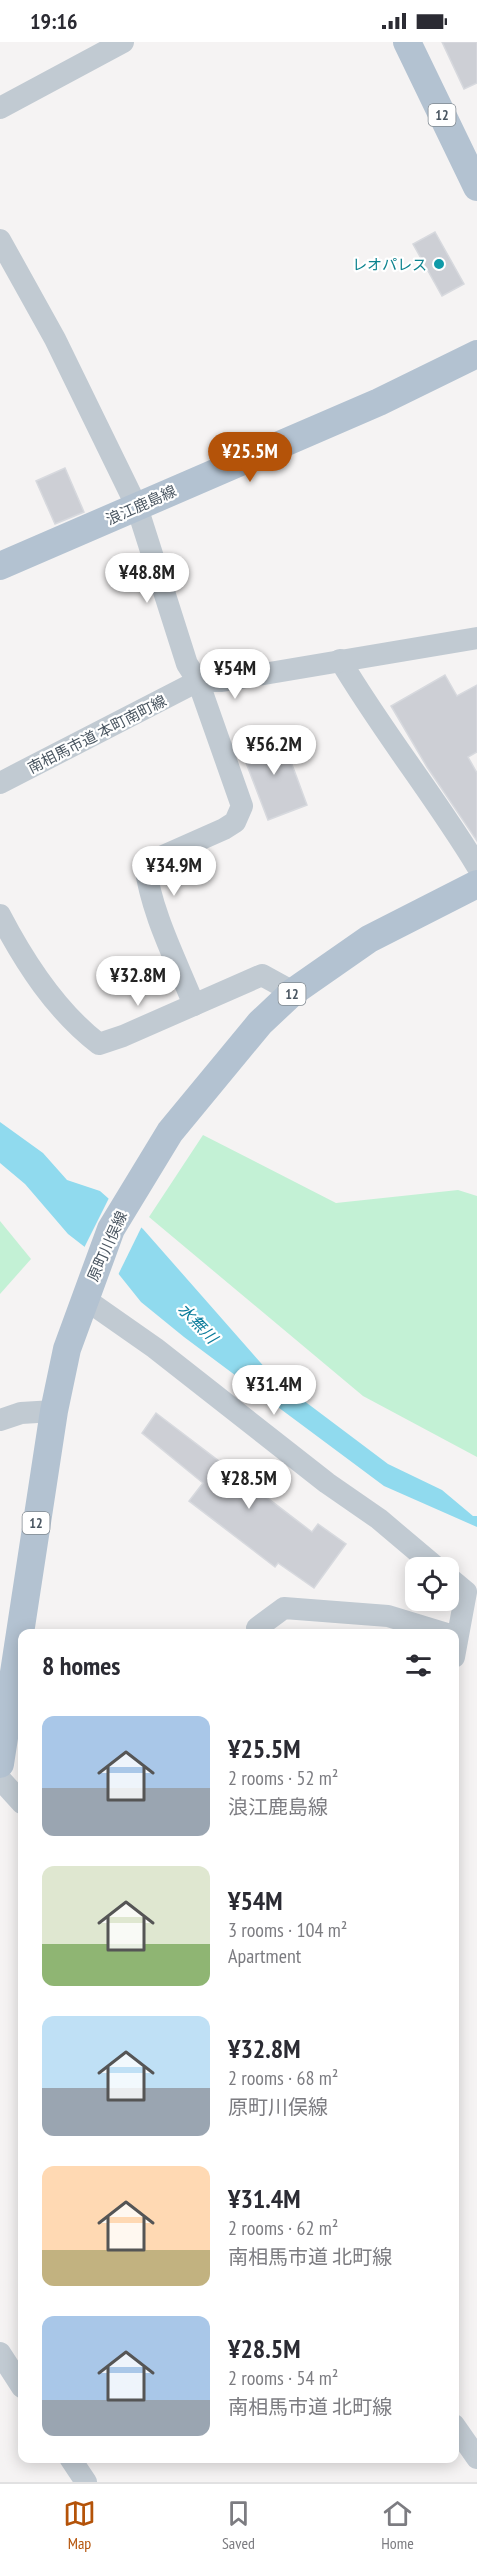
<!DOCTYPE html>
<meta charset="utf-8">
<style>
body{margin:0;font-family:"PT Sans Narrow","Noto Sans JP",sans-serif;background:#f7f7f7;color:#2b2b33;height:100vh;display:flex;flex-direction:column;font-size:22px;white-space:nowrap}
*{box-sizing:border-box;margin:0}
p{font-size:20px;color:#7c7c81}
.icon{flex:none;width:33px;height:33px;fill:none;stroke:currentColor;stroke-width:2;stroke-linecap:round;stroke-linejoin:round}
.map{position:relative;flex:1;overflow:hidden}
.sheet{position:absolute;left:18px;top:1587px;width:441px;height:834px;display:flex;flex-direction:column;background:#fff;border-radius:12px;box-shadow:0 3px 15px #0003}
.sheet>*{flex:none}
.controls{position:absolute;left:405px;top:1515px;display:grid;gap:12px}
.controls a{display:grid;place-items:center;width:54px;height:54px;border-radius:12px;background:#fff;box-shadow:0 3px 15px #0003;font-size:30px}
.price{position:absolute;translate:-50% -51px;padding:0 14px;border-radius:21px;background:#fff;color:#222;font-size:20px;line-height:39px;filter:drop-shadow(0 2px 3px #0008)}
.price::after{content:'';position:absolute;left:50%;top:36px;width:18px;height:14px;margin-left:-9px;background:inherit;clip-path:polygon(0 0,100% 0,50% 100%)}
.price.on{background:#b45309;color:#fff}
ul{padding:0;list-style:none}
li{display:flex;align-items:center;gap:18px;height:150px;padding:0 24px}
li span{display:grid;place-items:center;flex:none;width:168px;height:120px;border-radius:12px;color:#555}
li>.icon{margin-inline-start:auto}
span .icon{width:72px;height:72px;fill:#fffc;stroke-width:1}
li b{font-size:26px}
h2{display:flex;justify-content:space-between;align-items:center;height:72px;padding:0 24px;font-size:26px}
.status{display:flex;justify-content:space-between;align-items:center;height:42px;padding:0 30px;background:#fff;direction:ltr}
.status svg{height:16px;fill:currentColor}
.tab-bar{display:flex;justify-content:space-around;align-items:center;height:84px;border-top:2px solid #e1e1e2;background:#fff;font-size:16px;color:#7c7c81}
.tab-bar a{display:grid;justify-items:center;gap:3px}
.tab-bar .on{color:#b45309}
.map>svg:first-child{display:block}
.green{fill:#c3f1d5}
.water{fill:#90daee}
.pier{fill:#f5f3f3}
.building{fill:#cdcfd5;stroke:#d7d9de;stroke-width:1.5}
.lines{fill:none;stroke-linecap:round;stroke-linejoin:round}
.minor{stroke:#c1cad2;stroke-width:22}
.major{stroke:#b3c2d1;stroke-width:28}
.culture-dot{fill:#0f9aa8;stroke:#fff;stroke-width:2}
.labels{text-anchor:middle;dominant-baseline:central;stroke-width:4.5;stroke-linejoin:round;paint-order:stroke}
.shield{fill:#fff;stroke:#808990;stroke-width:1.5}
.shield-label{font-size:14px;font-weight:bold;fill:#4a5661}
.culture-label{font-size:15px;fill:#0d838f;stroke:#fff;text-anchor:end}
.street-label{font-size:15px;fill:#4a5661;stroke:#fff}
.water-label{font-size:16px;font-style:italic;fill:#0c7c9b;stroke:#fff}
</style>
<div class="status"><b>19:16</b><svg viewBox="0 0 49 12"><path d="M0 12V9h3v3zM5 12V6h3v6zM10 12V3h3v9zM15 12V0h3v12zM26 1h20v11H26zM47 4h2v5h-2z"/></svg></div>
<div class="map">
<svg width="477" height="2440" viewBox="0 0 477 2440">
<rect width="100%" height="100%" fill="#f5f3f3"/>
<g class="green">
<polygon points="203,1093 336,1161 458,1148 477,1154 477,1415 363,1354 149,1175"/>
<polygon points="0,1179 31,1217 0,1252"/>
</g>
<polygon class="water" points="0,1080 43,1111 67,1138 100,1149 143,1187 275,1337 388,1422 442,1448 473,1474 477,1474 477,1485 384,1444 184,1295 141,1260 117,1230 68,1192 25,1142 0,1121"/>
<polygon class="pier" points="110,1154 143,1182 117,1235 83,1208"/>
<g class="building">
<polygon points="442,0 477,0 477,41 464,47"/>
<polygon points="435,190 464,242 442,254 413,202"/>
<polygon points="65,426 84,470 55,482 36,439"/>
<polygon points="445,633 457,654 477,643 477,710 468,715 477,731 477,799 427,725 391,664"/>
<polygon points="280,690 307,763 268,778 240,705"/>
<polygon points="156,1371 312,1490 318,1482 346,1502 314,1546 278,1521 275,1525 189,1459 203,1441 142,1391"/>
</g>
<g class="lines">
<g class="minor">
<polyline points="0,66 123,0"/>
<path d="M0 198 55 297 137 465 187 622 198 639 242 764 235 780 224 787 145 822C151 871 176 918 194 963"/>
<path d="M340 618C382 689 434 753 477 824"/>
<polyline points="0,741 198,639 222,639 477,596"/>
<path d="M0 873C25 921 56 969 99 1002L123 994 262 933 293 950"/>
<polyline points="85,1257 155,1306 327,1441 379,1477 437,1526"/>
<polyline points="0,1378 21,1371 54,1369"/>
<polyline points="448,1535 466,1550 454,1615"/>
<polyline points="261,1592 257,1586 284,1566 388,1574 447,1592"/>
<polyline points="0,1737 22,1761"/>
<polyline points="0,2311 22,2345"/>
<polyline points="454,2383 477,2416"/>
<polyline points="70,2416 86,2440"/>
</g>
<g class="major">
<polyline points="407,0 477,145"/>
<polyline points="0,524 379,360 477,312"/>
<polyline points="0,1722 54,1369 67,1307 111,1187 170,1090 260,981 293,950 369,897 477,842"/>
</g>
</g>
<circle class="culture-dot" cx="439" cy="222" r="6"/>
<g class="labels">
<g class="shield">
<rect x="428.5" y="62" width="27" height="22" rx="4.5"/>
<rect x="278.5" y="941" width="27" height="22" rx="4.5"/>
<rect x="22.5" y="1470" width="27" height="22" rx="4.5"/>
</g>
<g class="shield-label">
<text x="442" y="73">12</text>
<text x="292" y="952">12</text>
<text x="36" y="1481">12</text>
</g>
<g class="culture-label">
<text x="427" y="222">レオパレス</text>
</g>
<g class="street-label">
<text transform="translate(141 463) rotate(-24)">浪江鹿島線</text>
<text transform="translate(97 692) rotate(-27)">南相馬市道 本町南町線</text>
<text transform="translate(107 1204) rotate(-66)">原町川俣線</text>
</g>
<g class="water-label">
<text transform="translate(198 1281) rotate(46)">水無川</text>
</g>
</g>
</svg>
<div class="controls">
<a><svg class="icon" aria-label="locate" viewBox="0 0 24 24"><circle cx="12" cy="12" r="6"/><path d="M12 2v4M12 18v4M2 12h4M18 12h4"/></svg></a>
</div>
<b class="price on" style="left:250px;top:441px">¥25.5M</b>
<b class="price" style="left:147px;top:562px">¥48.8M</b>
<b class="price" style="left:235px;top:658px">¥54M</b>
<b class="price" style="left:274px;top:734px">¥56.2M</b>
<b class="price" style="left:174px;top:855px">¥34.9M</b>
<b class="price" style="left:138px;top:965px">¥32.8M</b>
<b class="price" style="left:274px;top:1374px">¥31.4M</b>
<b class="price" style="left:249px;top:1468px">¥28.5M</b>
<section class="sheet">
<h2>8 homes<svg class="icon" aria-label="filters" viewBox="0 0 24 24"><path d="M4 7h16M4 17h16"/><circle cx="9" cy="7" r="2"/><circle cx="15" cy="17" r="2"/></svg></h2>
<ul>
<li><span style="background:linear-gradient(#a9c7e8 60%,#9aa5b1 0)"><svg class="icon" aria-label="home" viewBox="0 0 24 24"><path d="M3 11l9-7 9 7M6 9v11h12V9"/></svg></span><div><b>¥25.5M</b><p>2 rooms · 52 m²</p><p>浪江鹿島線</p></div></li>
<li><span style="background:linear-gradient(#dfe7d0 65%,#8fb573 0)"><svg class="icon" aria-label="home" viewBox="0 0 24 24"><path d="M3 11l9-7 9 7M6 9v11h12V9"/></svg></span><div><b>¥54M</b><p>3 rooms · 104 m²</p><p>Apartment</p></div></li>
<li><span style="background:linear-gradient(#bfe0f5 60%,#9aa5b1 0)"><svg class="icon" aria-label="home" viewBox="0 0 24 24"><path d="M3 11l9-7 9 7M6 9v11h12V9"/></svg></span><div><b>¥32.8M</b><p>2 rooms · 68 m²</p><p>原町川俣線</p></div></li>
<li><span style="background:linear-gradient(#ffd9b3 70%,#c2b280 0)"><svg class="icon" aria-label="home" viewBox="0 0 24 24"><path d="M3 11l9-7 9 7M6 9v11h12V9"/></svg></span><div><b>¥31.4M</b><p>2 rooms · 62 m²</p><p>南相馬市道 北町線</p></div></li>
<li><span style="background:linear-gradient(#a9c7e8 70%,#9aa5b1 0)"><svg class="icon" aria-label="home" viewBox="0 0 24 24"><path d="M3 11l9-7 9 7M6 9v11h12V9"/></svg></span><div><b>¥28.5M</b><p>2 rooms · 54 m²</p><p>南相馬市道 北町線</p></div></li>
</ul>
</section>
</div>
<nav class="tab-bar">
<a class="on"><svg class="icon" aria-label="map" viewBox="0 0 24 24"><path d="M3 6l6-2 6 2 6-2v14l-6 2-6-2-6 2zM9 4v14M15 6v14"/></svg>Map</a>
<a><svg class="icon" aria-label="saved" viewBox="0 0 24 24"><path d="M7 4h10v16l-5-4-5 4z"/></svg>Saved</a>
<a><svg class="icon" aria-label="home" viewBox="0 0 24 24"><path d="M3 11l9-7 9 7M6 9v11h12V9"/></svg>Home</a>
</nav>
